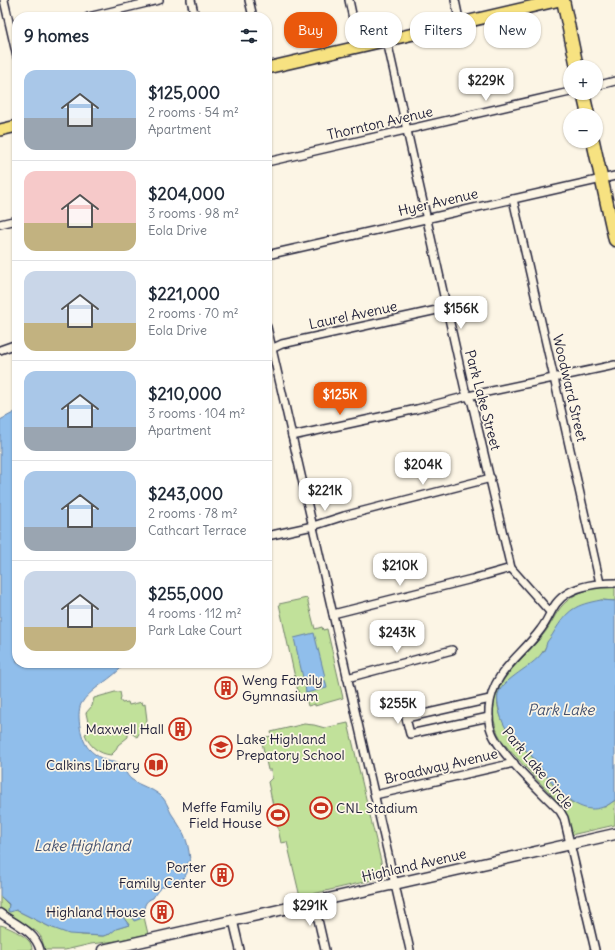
<!DOCTYPE html>
<meta charset="utf-8">
<style>
body{margin:0;font-family:Delius,sans-serif;background:#f2f2f3;color:#1f2937;height:100vh;display:flex;flex-direction:column;font-size:15px;white-space:nowrap}
*{box-sizing:border-box;margin:0}
p{font-size:13px;color:#747a83}
.icon{flex:none;width:22px;height:22px;fill:none;stroke:currentColor;stroke-width:2;stroke-linecap:round;stroke-linejoin:round}
.map{position:relative;flex:1;overflow:hidden}
.sheet{position:absolute;left:12px;top:12px;width:260px;height:656px;display:flex;flex-direction:column;background:#fff;border-radius:16px;box-shadow:0 1px 3px #0004}
.sheet>*{flex:none}
.hud{position:absolute;left:284px;top:12px;width:271px;height:36px;display:flex;gap:8px}
.controls{position:absolute;left:563px;top:60px;display:grid;gap:8px}
.controls a{display:grid;place-items:center;width:40px;height:40px;border-radius:50%;background:#fff;box-shadow:0 1px 3px #0004;font-size:20px}
.price{position:absolute;translate:-50% -34px;padding:0 9px;border-radius:8px;background:#fff;color:#222;font-size:13px;line-height:26px;filter:drop-shadow(0 1px 2px #0008)}
.price::after{content:'';position:absolute;left:50%;top:24px;width:12px;height:9px;margin-left:-6px;background:inherit;clip-path:polygon(0 0,100% 0,50% 100%)}
.price.selected{background:#ea580c;color:#fff}
ul{padding:0;list-style:none}
li{display:flex;align-items:center;gap:12px;height:100px;padding:0 12px}
li+li{border-top:1px solid #e0e1e3}
li span{display:grid;place-items:center;flex:none;width:112px;height:80px;border-radius:12px;color:#555}
li>.icon{margin-inline-start:auto}
span .icon{width:48px;height:48px;fill:#fffc;stroke-width:1}
li b{font-size:17px}
h2{display:flex;justify-content:space-between;align-items:center;height:48px;padding:0 12px;font-size:17px}
.tag{padding:0 14px;border-radius:16px;background:#fff;box-shadow:0 1px 3px #0004;font-size:14px;line-height:36px}
.tag.selected{background:#ea580c;color:#fff}
.map>svg:first-child{display:block}
.green{fill:#c1e19a;stroke:#72826a}
.water{fill:#90beeb;stroke:#6480a5}
.lines{fill:none;stroke-linecap:round;stroke-linejoin:round}
.street-casing{stroke:#22223b;stroke-width:10}
.secondary-casing{stroke:#22223b;stroke-width:13}
.primary-casing{stroke:#22223b;stroke-width:14}
.highway-casing{stroke:#22223b;stroke-width:15}
.street{stroke:#fcf5e5;stroke-width:7}
.secondary{stroke:#fcf5e5;stroke-width:10}
.primary{stroke:#f7e281;stroke-width:11}
.highway{stroke:#f7e281;stroke-width:12}
.labels{text-anchor:middle;dominant-baseline:central;stroke-width:3.5;stroke-linejoin:round;paint-order:stroke}
.street-label{font-size:14px;fill:#22223b;stroke:#fcf5e5}
.poi-label{font-size:14px;fill:#22223b;stroke:#fcf5e5;text-anchor:end}
.water-label{font-size:15px;font-style:italic;fill:#435170;stroke:#fcf5e5}
</style>
<div class="map">
<svg width="615" height="950" viewBox="0 0 615 950">
<rect width="100%" height="100%" fill="#fcf5e5"/>
<filter id="ink" filterUnits="userSpaceOnUse"><feTurbulence type="fractalNoise" baseFrequency=".025" numOctaves="2"/><feDisplacementMap in="SourceGraphic" scale="8" xChannelSelector="R" yChannelSelector="G"/><feConvolveMatrix kernelMatrix="1 2 1 2 8 2 1 2 1" color-interpolation-filters="sRGB"/></filter>
<g filter="url(#ink)">
<g class="green">
<path d="M615 586V601L601 600 552 636C546 645 543 654 535 662 524 672 505 679 499 694 493 707 507 731 516 741 521 747 528 752 533 758 545 773 555 792 571 802 577 806 597 806 605 807L615 800V825L571 835 566 813 563 807C550 794 538 780 525 767 515 755 501 744 496 728 482 685 524 661 546 631 553 621 557 609 567 601 580 589 598 587 615 586Z"/>
<polygon points="307,598 315,629 322,627 323,630 327,629 343,698 315,706 315,704 308,706 306,698 299,696 279,604"/>
<path d="M115 692H120L121 697 120 700 122 703 128 702 129 705 142 702 143 705 145 704 147 720 137 737 128 731V737L118 745 115 751 111 755C99 754 89 746 85 734L90 731 86 713 92 706 94 698Z"/>
<polygon points="348,723 383,870 376,873 377,879 300,897 287,842 281,843 268,782 272,778 271,770 268,770 261,738 272,736 271,732 304,724 314,725 325,728"/>
<polygon points="0,896 9,905 8,911 16,910 50,927 82,935 103,936 110,934 115,929 129,925 123,917 131,913 134,920 144,917 148,934 116,941 91,944 65,950 45,950 41,937 37,932 0,908"/>
<path d="M0 925C7 926 24 935 29 941 31 943 32 947 32 950H0Z"/>
</g>
<g class="water">
<path d="M17 411V663H125C114 679 90 688 81 704 76 715 81 742 90 750 94 754 103 760 108 761 111 762 115 762 117 763 124 766 126 775 131 779 139 786 152 788 160 795 166 800 168 807 171 813 183 831 188 838 190 860L188 863V865H192V867L190 869H188C186 882 173 882 164 886 159 888 156 893 153 898 144 901 143 908 145 917L134 921 130 913 123 917 129 925 116 929 110 934 103 936 69 934 50 927 16 910 10 912 8 911 9 904 0 896V420Z"/>
<path d="M601 600 615 601V800C581 828 553 784 535 760 520 740 504 737 499 709 498 705 497 699 498 694 504 678 532 667 542 653 545 650 546 646 547 642 549 639 552 636 554 632 568 609 575 605 601 600Z"/>
<polygon points="314,633 325,677 304,682 294,638"/>
<polygon points="325,680 327,688 306,693 305,684"/>
</g>
<g class="lines">
<g class="street-casing">
<g id="street">
<polyline points="4,0 17,57"/>
<polyline points="191,0 195,17"/>
<polyline points="249,0 253,17"/>
<polyline points="349,0 359,47"/>
<polyline points="455,0 460,24"/>
<polyline points="88,17 159,0"/>
<polyline points="387,41 465,390 472,403 511,568 550,612"/>
<polyline points="596,86 615,81"/>
<polyline points="267,162 570,92"/>
<polyline points="513,199 554,378 600,583"/>
<polyline points="0,224 17,220"/>
<polyline points="267,255 615,176"/>
<polyline points="267,327 410,950"/>
<polyline points="0,350 17,344"/>
<polyline points="267,351 282,344 446,308"/>
<polyline points="292,436 417,409 468,396 615,365"/>
<polyline points="267,536 313,526 344,516 491,478"/>
<polyline points="333,614 472,579 511,568"/>
<polyline points="347,678 452,650"/>
<polyline points="489,717 410,734 406,718 490,699"/>
<polyline points="375,795 514,763"/>
<polyline points="314,902 325,950"/>
<path d="M0 913C15 924 35 931 40 950"/>
<polyline points="233,920 240,950"/>
<path d="M595 950 564 818 560 811C542 792 498 753 491 730 488 723 489 716 489 709 492 671 521 657 541 629 551 616 552 602 568 593 582 585 599 583 615 583"/>
</g>
</g>
<g class="secondary-casing">
<polyline id="secondary" points="103,950 615,834"/>
</g>
<g class="primary-casing">
<g id="primary">
<polyline points="267,68 560,0"/>
<polyline points="0,130 17,126"/>
</g>
</g>
<g class="highway-casing">
<g id="highway">
<polyline points="563,0 577,67"/>
<polyline points="583,93 588,115"/>
<polyline points="593,141 615,240"/>
</g>
</g>
<use href="#street" class="street"/>
<use href="#secondary" class="secondary"/>
<use href="#primary" class="primary"/>
<use href="#highway" class="highway"/>
</g>
</g>
<defs>
<g id="building-ring" transform="scale(1.15)"><circle r="9.5" fill="#fcf5e5" stroke="#c8321e" stroke-width="1.5"/><path d="M-4-6H4V6H1V3H-1V6H-4ZM-2.5-4.3h1.7v1.8h-1.7ZM.8-4.3h1.7v1.8H.8ZM-2.5-1h1.7V.8h-1.7ZM.8-1h1.7V.8H.8Z" fill="#c8321e"/></g>
<g id="school-ring" transform="scale(1.15)"><circle r="9.5" fill="#fcf5e5" stroke="#c8321e" stroke-width="1.5"/><path d="M0-5L7-2L0 1L-7-2ZM-4 1L0 2.5L4 1V4Q0 6-4 4Z" fill="#c8321e"/></g>
<g id="library-ring" transform="scale(1.15)"><circle r="9.5" fill="#fcf5e5" stroke="#c8321e" stroke-width="1.5"/><path d="M-6-4Q-3-5.5-.7-3.5V5Q-3 3-6 4ZM6-4Q3-5.5 .7-3.5V5Q3 3 6 4Z" fill="#c8321e"/></g>
<g id="stadium-ring" transform="scale(1.15)"><circle r="9.5" fill="#fcf5e5" stroke="#c8321e" stroke-width="1.5"/><path d="M0-5a6.5 5 0 1 0 0 10a6.5 5 0 1 0 0-10ZM-3.5-1.8h7v3.6h-7Z" fill="#c8321e"/></g>
</defs>
<g fill-rule="evenodd">
<use href="#building-ring" x="226" y="688"/>
<use href="#building-ring" x="180" y="729"/>
<use href="#school-ring" x="221" y="747"/>
<use href="#library-ring" x="156" y="765"/>
<use href="#stadium-ring" x="321" y="808"/>
<use href="#stadium-ring" x="278" y="815"/>
<use href="#building-ring" x="222" y="875"/>
<use href="#building-ring" x="162" y="912"/>
</g>
<g class="labels">
<g class="street-label">
<text transform="translate(380 123) rotate(-13)">Thornton Avenue</text>
<text transform="translate(438 202) rotate(-13)">Hyer Avenue</text>
<text transform="translate(353 315) rotate(-12)">Laurel Avenue</text>
<text transform="translate(570 388) rotate(77)">Woodward Street</text>
<text transform="translate(483 400) rotate(75)">Park Lake Street</text>
<text transform="translate(441 766) rotate(-13)">Broadway Avenue</text>
<text transform="translate(538 768) rotate(50)">Park Lake Circle</text>
<text transform="translate(414 865) rotate(-13)">Highland Avenue</text>
</g>
<g class="poi-label">
<text x="242" y="680" text-anchor="start">Weng Family<tspan x="242" dy="16">Gymnasium</tspan></text>
<text x="164" y="729">Maxwell Hall</text>
<text x="236" y="739" text-anchor="start">Lake Highland<tspan x="236" dy="16">Prepatory School</tspan></text>
<text x="140" y="765">Calkins Library</text>
<text x="262" y="807">Meffe Family<tspan x="262" dy="16">Field House</tspan></text>
<text x="336" y="808" text-anchor="start">CNL Stadium</text>
<text x="206" y="867">Porter<tspan x="206" dy="16">Family Center</tspan></text>
<text x="146" y="912">Highland House</text>
</g>
<g class="water-label">
<text x="561" y="709">Park Lake</text>
<text x="82" y="845">Lake Highland</text>
</g>
</g>
</svg>
<div class="controls">
<a>+</a>
<a>−</a>
</div>
<b class="price" style="left:486px;top:102px">$229K</b>
<b class="price" style="left:461px;top:330px">$156K</b>
<b class="price selected" style="left:340px;top:416px">$125K</b>
<b class="price" style="left:423px;top:486px">$204K</b>
<b class="price" style="left:325px;top:512px">$221K</b>
<b class="price" style="left:400px;top:587px">$210K</b>
<b class="price" style="left:397px;top:654px">$243K</b>
<b class="price" style="left:398px;top:725px">$255K</b>
<b class="price" style="left:310px;top:927px">$291K</b>
<div class="hud">
<a class="tag selected">Buy</a>
<a class="tag">Rent</a>
<a class="tag">Filters</a>
<a class="tag">New</a>
</div>
<section class="sheet">
<h2>9 homes<svg class="icon" aria-label="filters" viewBox="0 0 24 24"><path d="M4 7h16M4 17h16"/><circle cx="9" cy="7" r="2"/><circle cx="15" cy="17" r="2"/></svg></h2>
<ul>
<li><span style="background:linear-gradient(#a9c7e8 60%,#9aa5b1 0)"><svg class="icon" aria-label="home" viewBox="0 0 24 24"><path d="M3 11l9-7 9 7M6 9v11h12V9"/></svg></span><div><b>$125,000</b><p>2 rooms · 54 m²</p><p>Apartment</p></div></li>
<li><span style="background:linear-gradient(#f6c9c9 65%,#c2b280 0)"><svg class="icon" aria-label="home" viewBox="0 0 24 24"><path d="M3 11l9-7 9 7M6 9v11h12V9"/></svg></span><div><b>$204,000</b><p>3 rooms · 98 m²</p><p>Eola Drive</p></div></li>
<li><span style="background:linear-gradient(#c9d6e8 65%,#c2b280 0)"><svg class="icon" aria-label="home" viewBox="0 0 24 24"><path d="M3 11l9-7 9 7M6 9v11h12V9"/></svg></span><div><b>$221,000</b><p>2 rooms · 70 m²</p><p>Eola Drive</p></div></li>
<li><span style="background:linear-gradient(#a9c7e8 70%,#9aa5b1 0)"><svg class="icon" aria-label="home" viewBox="0 0 24 24"><path d="M3 11l9-7 9 7M6 9v11h12V9"/></svg></span><div><b>$210,000</b><p>3 rooms · 104 m²</p><p>Apartment</p></div></li>
<li><span style="background:linear-gradient(#a9c7e8 70%,#9aa5b1 0)"><svg class="icon" aria-label="home" viewBox="0 0 24 24"><path d="M3 11l9-7 9 7M6 9v11h12V9"/></svg></span><div><b>$243,000</b><p>2 rooms · 78 m²</p><p>Cathcart Terrace</p></div></li>
<li><span style="background:linear-gradient(#c9d6e8 70%,#c2b280 0)"><svg class="icon" aria-label="home" viewBox="0 0 24 24"><path d="M3 11l9-7 9 7M6 9v11h12V9"/></svg></span><div><b>$255,000</b><p>4 rooms · 112 m²</p><p>Park Lake Court</p></div></li>
</ul>
</section>
</div>
